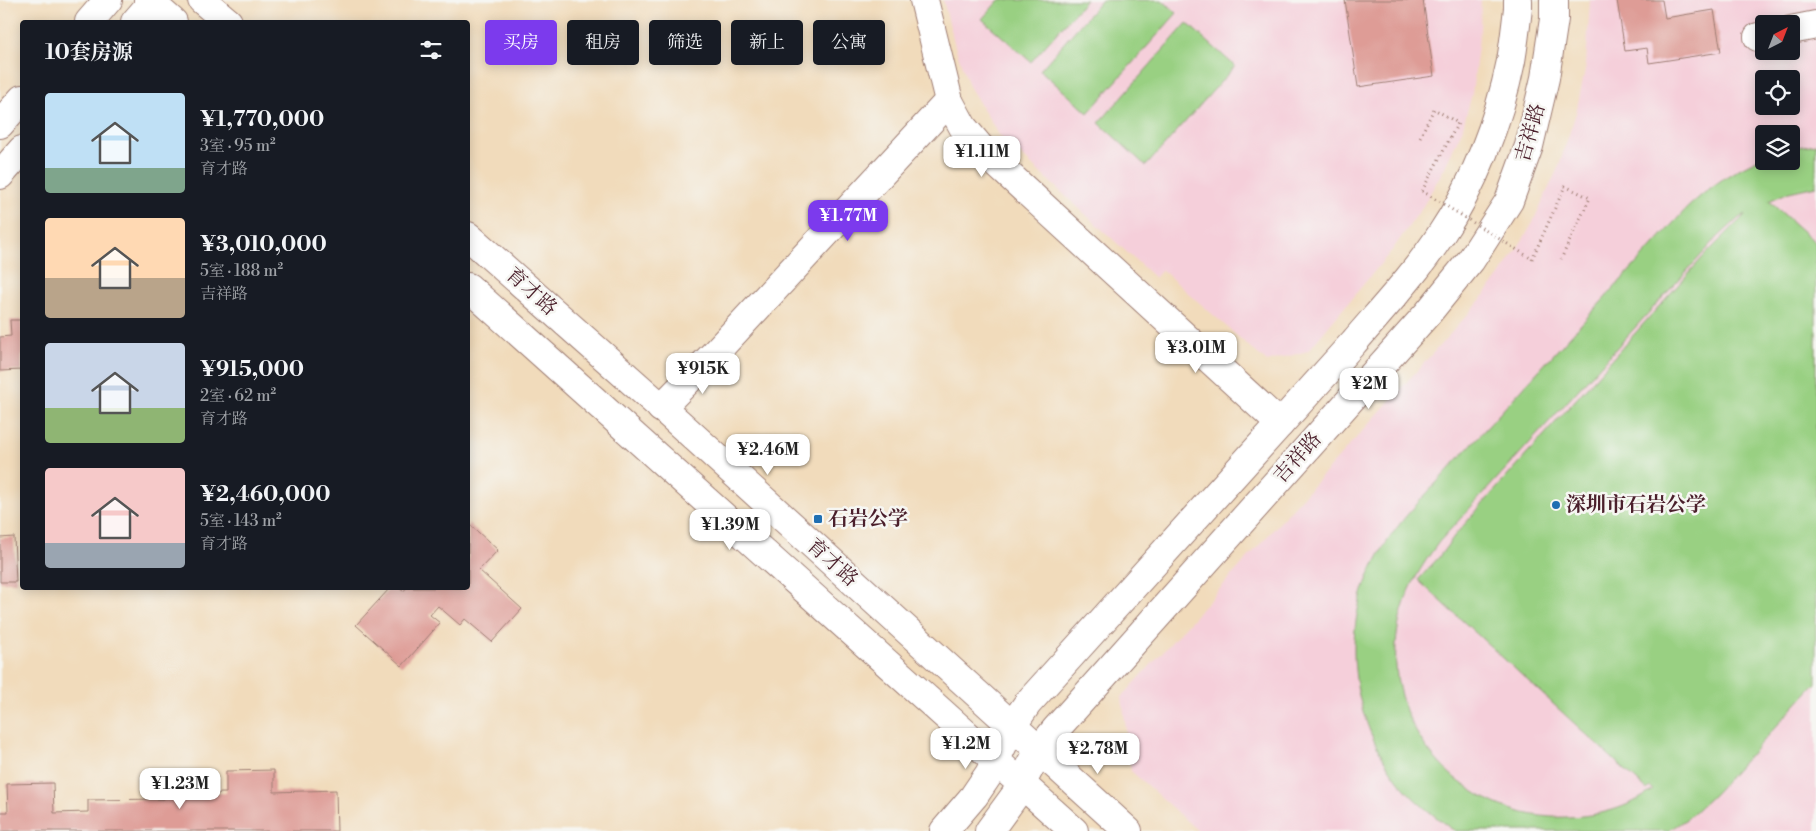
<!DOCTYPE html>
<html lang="zh">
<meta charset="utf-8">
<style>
body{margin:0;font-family:"Libre Bodoni","Noto Serif SC",serif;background:#242831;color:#f1f3f6;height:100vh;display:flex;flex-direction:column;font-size:19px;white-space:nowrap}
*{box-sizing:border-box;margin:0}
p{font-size:16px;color:#9ea1a6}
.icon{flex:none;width:28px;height:28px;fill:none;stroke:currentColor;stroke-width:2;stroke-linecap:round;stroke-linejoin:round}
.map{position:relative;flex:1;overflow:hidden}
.panel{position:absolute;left:20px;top:20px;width:450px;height:570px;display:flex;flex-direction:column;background:#171b24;border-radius:5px;box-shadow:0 2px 12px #0003}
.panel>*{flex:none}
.banner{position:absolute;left:485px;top:20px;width:475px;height:45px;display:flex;gap:10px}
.needle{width:32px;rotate:42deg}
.fabs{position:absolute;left:1755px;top:15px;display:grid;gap:10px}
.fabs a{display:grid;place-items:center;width:45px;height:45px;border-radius:5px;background:#171b24;box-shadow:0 2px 12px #0003;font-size:25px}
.price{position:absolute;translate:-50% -42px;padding:0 11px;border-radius:10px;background:#fff;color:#222;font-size:16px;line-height:32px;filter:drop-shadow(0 1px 2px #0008)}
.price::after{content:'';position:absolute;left:50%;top:30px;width:15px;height:11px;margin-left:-8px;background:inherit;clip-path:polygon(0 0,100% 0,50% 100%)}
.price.current{background:#7c3aed;color:#fff}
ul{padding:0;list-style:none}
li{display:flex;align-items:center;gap:15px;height:125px;padding:0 25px}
li span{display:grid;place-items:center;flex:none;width:140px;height:100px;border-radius:5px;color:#555}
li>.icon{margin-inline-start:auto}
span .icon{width:60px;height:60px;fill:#fffc;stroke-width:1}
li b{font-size:21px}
h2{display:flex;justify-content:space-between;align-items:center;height:60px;padding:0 25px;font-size:21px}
.chip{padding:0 18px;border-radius:5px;background:#171b24;box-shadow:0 2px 12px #0003;font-size:18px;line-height:45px}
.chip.current{background:#7c3aed;color:#fff}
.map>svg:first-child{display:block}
.built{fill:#f5cfda;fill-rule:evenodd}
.pitch{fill:#99d082;stroke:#727856;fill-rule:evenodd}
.building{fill:#de9c96}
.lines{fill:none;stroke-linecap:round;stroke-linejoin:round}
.minor-casing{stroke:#9e7d73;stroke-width:30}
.path{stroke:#9e7d73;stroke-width:3;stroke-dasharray:1 4;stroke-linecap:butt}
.minor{stroke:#fff;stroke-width:28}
.path-bridge{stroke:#9e7d73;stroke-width:3;stroke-dasharray:1 4;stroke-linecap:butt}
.poi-dot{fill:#1f6fb2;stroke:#f6f6f2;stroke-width:2}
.labels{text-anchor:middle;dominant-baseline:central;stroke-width:5;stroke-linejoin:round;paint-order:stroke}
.street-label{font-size:20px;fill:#4a1f2b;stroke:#f6f6f2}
.poi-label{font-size:20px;font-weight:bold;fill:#4a1f2b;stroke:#f6f6f2;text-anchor:start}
</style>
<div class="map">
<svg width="1816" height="831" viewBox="0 0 1816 831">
<rect width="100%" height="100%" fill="#f6f6f2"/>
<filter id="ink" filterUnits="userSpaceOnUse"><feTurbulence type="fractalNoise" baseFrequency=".02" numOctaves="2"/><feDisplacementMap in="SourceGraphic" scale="10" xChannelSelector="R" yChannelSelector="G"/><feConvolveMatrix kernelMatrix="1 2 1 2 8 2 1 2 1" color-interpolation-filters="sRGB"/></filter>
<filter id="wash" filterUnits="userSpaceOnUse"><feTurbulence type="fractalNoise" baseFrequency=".0096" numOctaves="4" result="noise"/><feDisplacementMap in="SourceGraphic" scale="20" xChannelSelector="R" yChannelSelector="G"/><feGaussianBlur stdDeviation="1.12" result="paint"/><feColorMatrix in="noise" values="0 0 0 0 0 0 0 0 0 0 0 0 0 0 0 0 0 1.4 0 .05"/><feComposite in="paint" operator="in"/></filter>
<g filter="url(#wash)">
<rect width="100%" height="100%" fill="#f1dbbb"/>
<g class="built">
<polygon points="943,0 1481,0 1480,30 1472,94 1462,130 1445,167 1423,206 1393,249 1308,351 1267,362 1162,270 1155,278 999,135 969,86 955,46"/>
<path d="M1590 0H1816V831H1198L1131 771 1122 697 1470 312 1500 276 1530 228 1559 166 1576 113 1586 65ZM1764 24H1791V51H1764ZM1764 79H1791V106H1764ZM1764 134H1791V161H1764Z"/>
</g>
<g class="pitch">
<polygon points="999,0 1086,0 1031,62 982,19"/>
<polygon points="1102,0 1162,0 1177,13 1088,113 1040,70"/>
<polygon points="1187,23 1235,66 1146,166 1099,123"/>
<path d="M1816 144V186L1789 192 1769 201 1816 243V683L1713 795 1688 818 1668 831H1456L1450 828C1431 813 1411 799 1397 779 1354 723 1340 638 1370 573 1380 551 1392 533 1407 515L1687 208C1712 185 1733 170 1764 157V161H1791V148ZM1746 214 1703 257 1455 535 1439 557 1418 580 1647 790 1650 787 1653 790C1628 808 1599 816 1568 817 1475 822 1389 740 1396 645 1399 604 1415 574 1439 542L1717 238 1739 218Z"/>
</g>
<g id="blocks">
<g class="building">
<polygon points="1345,0 1423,0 1434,76 1358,87"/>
<polygon points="1617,0 1662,0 1665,18 1714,10 1721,52 1649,63 1647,48 1625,51"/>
<polygon points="10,320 22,320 22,370 0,371 0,337 11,336"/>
<polygon points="468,523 498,550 479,570 522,609 492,642 465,619 460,625 438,606 430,615 440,623 402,666 356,625 390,588 399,588 403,591 407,588 468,588"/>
<polygon points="14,537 16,582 0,582 0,538"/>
<polygon points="274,770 274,792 336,790 337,831 0,831 0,812 8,812 7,784 53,783 54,813 88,812 88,800 164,799 164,794 226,793 226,771"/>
</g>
</g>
</g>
<g filter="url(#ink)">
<use href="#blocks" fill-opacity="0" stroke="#9e7d73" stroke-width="1"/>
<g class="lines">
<g class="minor-casing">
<g id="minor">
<polyline points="148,0 173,22"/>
<polyline points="202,0 228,22"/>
<polyline points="924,0 949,101 963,127 985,153 1280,424"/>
<polyline points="89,22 108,0"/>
<polyline points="135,22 154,0"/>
<polyline points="1791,30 1816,25"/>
<polyline points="1758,37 1764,36"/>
<polyline points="0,124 22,99"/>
<polyline points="0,175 22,150"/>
<polyline points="468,236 679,423 1128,831"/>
<polyline points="468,287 1074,831"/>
<polyline points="661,408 715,353 949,101"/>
<path d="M944 831 974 796 989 774 1012 726 1028 703 1354 342C1383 308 1415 274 1440 236 1474 186 1499 120 1511 61 1514 43 1516 26 1518 8V0"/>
<polyline points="989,831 1016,794 1039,750 1056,729 1428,313 1471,260 1509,201 1529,146 1545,78 1554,19 1554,0"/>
</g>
</g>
<g class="path">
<polyline points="1420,137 1434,109 1458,123 1422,191"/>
<polyline points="1532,259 1565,186 1590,198 1561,259"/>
</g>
<use href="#minor" class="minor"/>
<polyline class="path-bridge" points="1422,191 1532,259"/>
</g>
</g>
<g class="poi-dot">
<circle cx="1556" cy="505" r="5"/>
<rect x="813" y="514" width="10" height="10" rx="2.5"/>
</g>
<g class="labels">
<g class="street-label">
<text transform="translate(1531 133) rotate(-74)">吉祥路</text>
<text transform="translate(531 292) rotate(42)">育才路</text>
<text transform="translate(1298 458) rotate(-48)">吉祥路</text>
<text transform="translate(832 563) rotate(42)">育才路</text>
</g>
<g class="poi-label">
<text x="1566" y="505">深圳市石岩公学</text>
<text x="828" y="519">石岩公学</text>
</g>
</g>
</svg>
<div class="fabs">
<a><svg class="needle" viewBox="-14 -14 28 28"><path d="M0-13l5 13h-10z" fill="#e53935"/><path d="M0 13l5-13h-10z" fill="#9ea1a6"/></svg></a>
<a><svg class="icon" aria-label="locate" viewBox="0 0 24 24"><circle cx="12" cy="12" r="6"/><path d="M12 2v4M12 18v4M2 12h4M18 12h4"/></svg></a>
<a><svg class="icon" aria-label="layers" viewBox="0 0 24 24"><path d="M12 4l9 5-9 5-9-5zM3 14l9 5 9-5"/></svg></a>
</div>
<b class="price" style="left:982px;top:178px">¥1.11M</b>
<b class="price current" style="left:848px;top:242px">¥1.77M</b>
<b class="price" style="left:1196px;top:374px">¥3.01M</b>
<b class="price" style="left:703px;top:395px">¥915K</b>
<b class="price" style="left:1369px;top:410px">¥2M</b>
<b class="price" style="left:768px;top:476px">¥2.46M</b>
<b class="price" style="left:730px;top:551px">¥1.39M</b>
<b class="price" style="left:966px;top:770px">¥1.2M</b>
<b class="price" style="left:1098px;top:775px">¥2.78M</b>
<b class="price" style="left:180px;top:810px">¥1.23M</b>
<div class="banner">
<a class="chip current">买房</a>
<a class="chip">租房</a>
<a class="chip">筛选</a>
<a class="chip">新上</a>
<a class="chip">公寓</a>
</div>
<section class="panel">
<h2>10套房源<svg class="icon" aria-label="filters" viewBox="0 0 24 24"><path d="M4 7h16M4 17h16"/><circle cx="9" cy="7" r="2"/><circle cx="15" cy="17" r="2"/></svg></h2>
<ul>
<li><span style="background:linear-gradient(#bfe0f5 75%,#7fa58c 0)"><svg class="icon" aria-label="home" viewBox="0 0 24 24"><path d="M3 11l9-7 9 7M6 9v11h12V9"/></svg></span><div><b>¥1,770,000</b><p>3室 · 95 m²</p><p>育才路</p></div></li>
<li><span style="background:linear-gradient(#ffd9b3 60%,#b9a48a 0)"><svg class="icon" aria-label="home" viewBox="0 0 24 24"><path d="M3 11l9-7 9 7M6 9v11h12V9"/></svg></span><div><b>¥3,010,000</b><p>5室 · 188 m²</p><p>吉祥路</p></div></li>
<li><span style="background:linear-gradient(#c9d6e8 65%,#8fb573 0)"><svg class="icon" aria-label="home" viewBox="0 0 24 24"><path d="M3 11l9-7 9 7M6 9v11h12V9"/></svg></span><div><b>¥915,000</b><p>2室 · 62 m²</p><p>育才路</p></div></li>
<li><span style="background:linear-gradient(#f6c9c9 75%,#9aa5b1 0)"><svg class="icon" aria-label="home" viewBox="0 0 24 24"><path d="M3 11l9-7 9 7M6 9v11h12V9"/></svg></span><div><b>¥2,460,000</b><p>5室 · 143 m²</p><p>育才路</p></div></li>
</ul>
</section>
</div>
